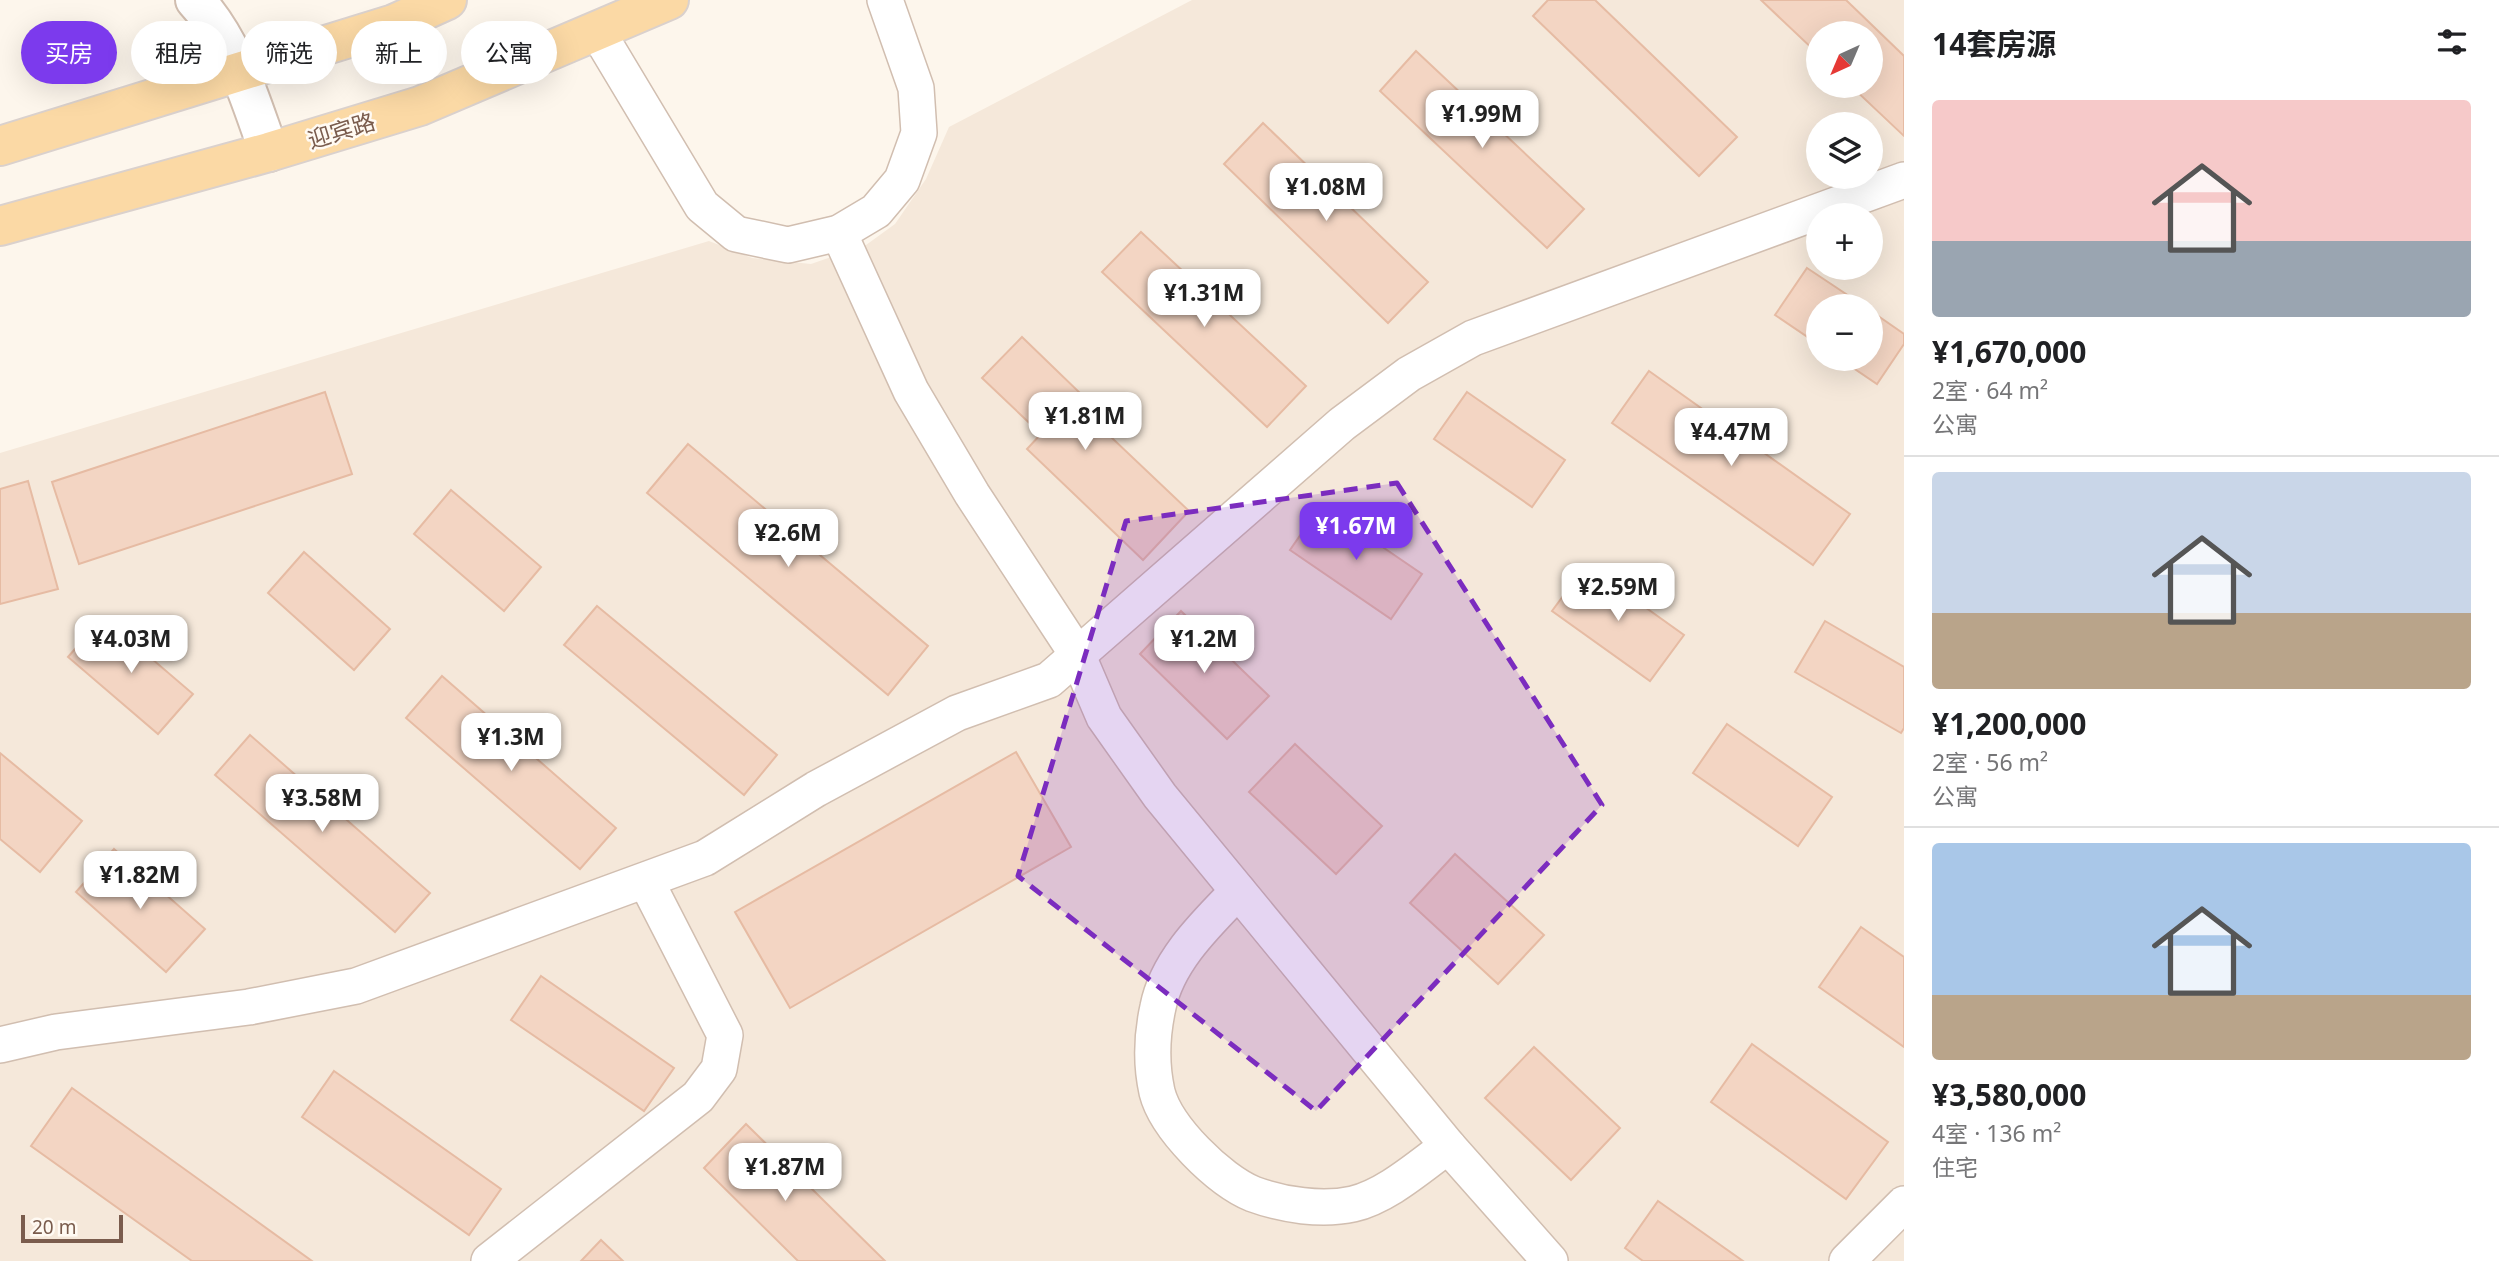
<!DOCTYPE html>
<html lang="zh">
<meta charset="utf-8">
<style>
body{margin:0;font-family:"Noto Sans","Noto Sans SC",sans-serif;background:#f6f6f6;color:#202124;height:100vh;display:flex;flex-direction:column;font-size:26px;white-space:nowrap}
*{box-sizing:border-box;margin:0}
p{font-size:23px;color:#757577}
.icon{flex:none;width:38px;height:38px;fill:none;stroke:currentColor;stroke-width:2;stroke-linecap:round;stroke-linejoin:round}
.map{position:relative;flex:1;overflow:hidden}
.drawer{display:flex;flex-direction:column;background:#fff;width:595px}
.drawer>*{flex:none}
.top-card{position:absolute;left:21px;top:21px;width:665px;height:63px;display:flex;gap:14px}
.needle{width:46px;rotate:224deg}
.buttons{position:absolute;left:1806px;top:21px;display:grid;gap:14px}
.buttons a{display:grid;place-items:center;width:77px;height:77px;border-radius:50%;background:#fff;box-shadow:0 7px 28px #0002;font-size:35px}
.scale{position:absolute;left:21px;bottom:18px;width:102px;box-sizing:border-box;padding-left:7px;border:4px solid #7a5c4d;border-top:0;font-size:19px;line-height:24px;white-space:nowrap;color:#7a5c4d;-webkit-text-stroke:5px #fffaf3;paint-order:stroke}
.price{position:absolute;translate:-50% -60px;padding:0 16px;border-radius:14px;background:#fff;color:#222;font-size:23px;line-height:46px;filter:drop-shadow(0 2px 4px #0008)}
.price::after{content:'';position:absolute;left:50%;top:42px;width:21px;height:16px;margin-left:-10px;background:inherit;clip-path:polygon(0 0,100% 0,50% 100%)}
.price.current{background:#7c3aed;color:#fff}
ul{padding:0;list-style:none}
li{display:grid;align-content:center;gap:14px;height:371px;padding:0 28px}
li+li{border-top:2px solid #e0e0e0}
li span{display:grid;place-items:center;height:217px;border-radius:7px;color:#555}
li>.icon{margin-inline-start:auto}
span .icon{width:126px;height:126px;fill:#fffc;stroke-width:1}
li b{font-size:30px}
h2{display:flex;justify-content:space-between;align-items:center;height:84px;padding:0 28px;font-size:30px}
.chip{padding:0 24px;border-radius:32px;background:#fff;box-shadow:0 7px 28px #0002;font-size:24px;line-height:63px}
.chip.current{background:#7c3aed;color:#fff}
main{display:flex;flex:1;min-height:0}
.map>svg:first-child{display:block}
.residential{fill:#f5e8da;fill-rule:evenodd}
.building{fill:#f3d5c3;stroke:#e6bba3;stroke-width:2}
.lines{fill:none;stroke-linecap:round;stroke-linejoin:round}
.minor-casing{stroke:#d1beb0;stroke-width:38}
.tertiary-casing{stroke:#d1beb0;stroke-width:42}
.primary-casing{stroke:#dad1cd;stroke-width:42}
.minor{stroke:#fff;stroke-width:35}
.tertiary{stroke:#fff;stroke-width:38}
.primary{stroke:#fbd9a5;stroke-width:38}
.marked{fill:#7b2cbf;fill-opacity:0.2;stroke:#7b2cbf;stroke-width:5;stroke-dasharray:14 9;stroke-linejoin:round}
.labels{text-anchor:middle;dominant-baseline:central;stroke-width:5;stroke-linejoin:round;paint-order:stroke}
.street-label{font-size:23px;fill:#7a5c4d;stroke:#fffaf3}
</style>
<main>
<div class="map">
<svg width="1904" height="1261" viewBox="0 0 1904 1261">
<rect width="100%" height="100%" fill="#fdf6ec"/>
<path class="residential" d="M1192 0H1904V1261H0V453L709 241 752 258 811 264 866 245 895 224 926 179 949 127ZM1818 33H1871V86H1818ZM1818 124H1871V177H1818ZM1818 215H1871V268H1818ZM1818 306H1871V359H1818Z"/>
<g class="building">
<polygon points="1548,0 1595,0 1737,137 1699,176 1533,16"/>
<polygon points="1761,0 1846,0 1904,56 1904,136 1851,86 1871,86 1871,33 1818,33 1818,54"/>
<polygon points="1416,51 1584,209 1547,248 1380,91"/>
<polygon points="1263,123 1428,282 1388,323 1224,164"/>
<polygon points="1141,232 1306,386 1267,427 1102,272"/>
<polygon points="1807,268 1864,306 1818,306 1818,344 1775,315"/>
<polygon points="1871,311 1904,334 1904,344 1877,384 1840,359 1871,359"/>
<polygon points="1022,337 1081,394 1074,402 1189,511 1143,560 1027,449 1041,434 982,378"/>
<polygon points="1649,371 1850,514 1813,565 1612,423"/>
<polygon points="325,392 352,474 79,564 52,482"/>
<polygon points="1467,392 1565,460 1532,507 1434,439"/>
<polygon points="688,444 928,646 888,695 647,493"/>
<polygon points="28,481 58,589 0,604 0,489"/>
<polygon points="451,490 541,567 504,611 414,534"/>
<polygon points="1321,505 1422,574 1391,619 1290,550"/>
<polygon points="304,552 390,629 354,670 268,593"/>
<polygon points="1586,565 1684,635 1650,681 1552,611"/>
<polygon points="597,606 777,755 744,795 564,645"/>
<polygon points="1181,611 1269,696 1227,739 1140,654"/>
<polygon points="103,617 193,694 158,734 68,657"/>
<polygon points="1825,621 1904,667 1904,728 1901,733 1795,672"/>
<polygon points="442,676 616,828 580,869 406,718"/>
<polygon points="1727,724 1832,797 1798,846 1693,773"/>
<polygon points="250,735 430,893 395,932 215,775"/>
<polygon points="1295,744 1382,826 1336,874 1249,792"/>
<polygon points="1016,752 1071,847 790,1008 735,912"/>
<polygon points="0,753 82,821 40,872 0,839"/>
<polygon points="114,849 205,929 166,972 76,892"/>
<polygon points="1455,854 1544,935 1498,984 1410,903"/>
<polygon points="1861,927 1904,957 1904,1047 1819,987"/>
<polygon points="541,976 674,1068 644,1111 511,1020"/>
<polygon points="1752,1044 1888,1142 1846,1199 1711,1102"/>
<polygon points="1534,1047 1620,1128 1571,1180 1485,1098"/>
<polygon points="334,1071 501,1189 469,1235 302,1117"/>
<polygon points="72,1088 312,1261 192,1261 31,1146"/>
<polygon points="746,1124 885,1261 798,1261 704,1168"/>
<polygon points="1658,1201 1743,1261 1643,1261 1625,1248"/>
<polygon points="601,1240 623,1261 581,1261"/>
</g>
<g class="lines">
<g class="minor-casing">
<g id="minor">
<polyline points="597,31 702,206 736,234 788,245 839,233 876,211 902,180 919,133 916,88 885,0"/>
<polyline points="839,233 911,391 972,494 1077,654 1104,717 1160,796 1448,1146 1550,1261"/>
<path d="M1238 891C1206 924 1167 961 1158 1007 1152 1034 1151 1065 1157 1092 1166 1128 1219 1180 1253 1194 1283 1205 1322 1211 1353 1204 1387 1196 1420 1166 1448 1146"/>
<polyline points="0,1045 56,1032 249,1007 356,986 705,858 816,789 957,713 1049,680 1342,424 1409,374 1473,338 1904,180"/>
<polyline points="489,1261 698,1097 719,1069 725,1035 646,881"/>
<polyline points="1847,1261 1904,1204"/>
</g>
</g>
<g class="tertiary-casing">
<path id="tertiary" d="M195 0C234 41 250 100 269 152"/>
</g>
<g class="primary-casing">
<g id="primary">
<polyline points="0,146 394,24 447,0"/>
<polyline points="0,226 269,152 420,106 669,0"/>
</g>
</g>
<use href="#minor" class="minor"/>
<use href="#tertiary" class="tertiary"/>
<use href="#primary" class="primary"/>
</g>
<path class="marked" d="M1397 483 1602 805 1316 1111 1018 876 1126 521Z"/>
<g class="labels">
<g class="street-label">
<text transform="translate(341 130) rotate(-17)">迎宾路</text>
</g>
</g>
</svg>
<div class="buttons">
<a><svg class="needle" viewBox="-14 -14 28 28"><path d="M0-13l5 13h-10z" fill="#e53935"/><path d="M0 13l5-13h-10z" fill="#757577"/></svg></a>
<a><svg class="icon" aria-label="layers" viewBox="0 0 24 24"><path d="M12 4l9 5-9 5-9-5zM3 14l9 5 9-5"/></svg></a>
<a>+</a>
<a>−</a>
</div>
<div class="scale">20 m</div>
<b class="price" style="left:1482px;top:150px">¥1.99M</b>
<b class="price" style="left:1326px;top:223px">¥1.08M</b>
<b class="price" style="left:1204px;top:329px">¥1.31M</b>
<b class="price" style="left:1085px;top:452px">¥1.81M</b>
<b class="price" style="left:1731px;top:468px">¥4.47M</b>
<b class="price current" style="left:1356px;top:562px">¥1.67M</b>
<b class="price" style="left:788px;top:569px">¥2.6M</b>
<b class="price" style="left:1618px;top:623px">¥2.59M</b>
<b class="price" style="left:131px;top:675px">¥4.03M</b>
<b class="price" style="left:1204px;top:675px">¥1.2M</b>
<b class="price" style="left:511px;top:773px">¥1.3M</b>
<b class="price" style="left:322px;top:834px">¥3.58M</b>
<b class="price" style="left:140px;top:911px">¥1.82M</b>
<b class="price" style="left:785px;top:1203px">¥1.87M</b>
<div class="top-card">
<a class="chip current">买房</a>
<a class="chip">租房</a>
<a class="chip">筛选</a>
<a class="chip">新上</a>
<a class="chip">公寓</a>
</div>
</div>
<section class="drawer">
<h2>14套房源<svg class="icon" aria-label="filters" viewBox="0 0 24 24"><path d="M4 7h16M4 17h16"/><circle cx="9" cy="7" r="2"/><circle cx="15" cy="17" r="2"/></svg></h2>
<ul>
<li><span style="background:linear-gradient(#f6c9c9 65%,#9aa5b1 0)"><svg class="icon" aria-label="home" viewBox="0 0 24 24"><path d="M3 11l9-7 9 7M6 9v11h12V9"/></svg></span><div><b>¥1,670,000</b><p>2室 · 64 m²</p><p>公寓</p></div></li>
<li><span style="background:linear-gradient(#c9d6e8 65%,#b9a48a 0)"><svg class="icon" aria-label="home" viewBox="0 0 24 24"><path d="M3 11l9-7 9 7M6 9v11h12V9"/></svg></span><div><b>¥1,200,000</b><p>2室 · 56 m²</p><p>公寓</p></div></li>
<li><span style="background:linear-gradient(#a9c7e8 70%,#b9a48a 0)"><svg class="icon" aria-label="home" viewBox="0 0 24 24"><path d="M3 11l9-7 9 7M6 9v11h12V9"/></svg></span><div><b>¥3,580,000</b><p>4室 · 136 m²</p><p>住宅</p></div></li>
</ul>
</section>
</main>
